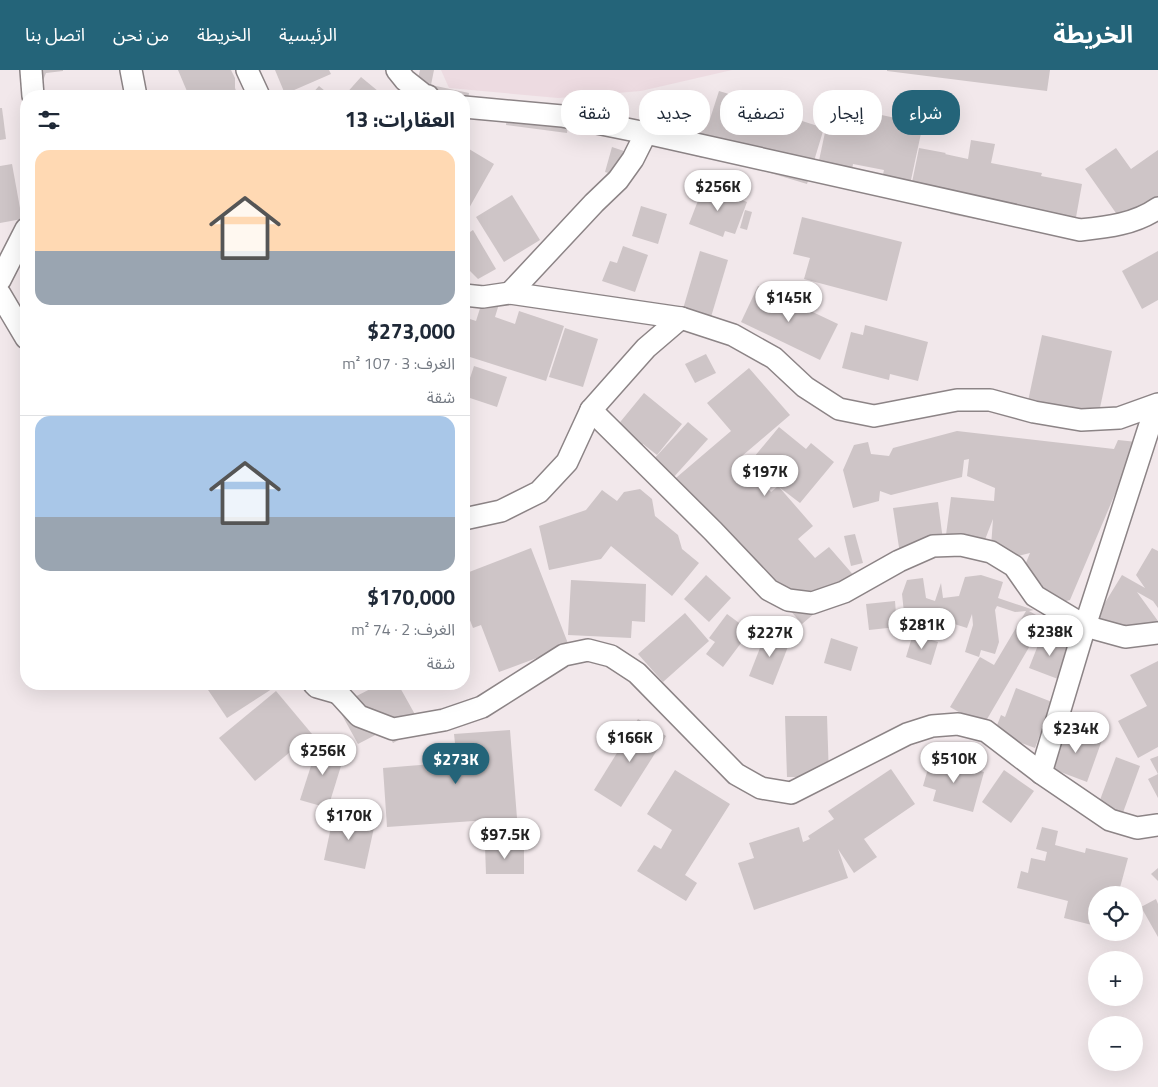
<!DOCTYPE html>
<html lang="ar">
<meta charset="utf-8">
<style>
body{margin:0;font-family:"Titillium Web","Noto Sans Arabic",sans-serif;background:#f6f6f7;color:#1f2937;direction:rtl;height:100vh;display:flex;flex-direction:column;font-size:19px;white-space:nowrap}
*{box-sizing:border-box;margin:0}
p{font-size:16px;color:#747a83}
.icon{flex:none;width:28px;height:28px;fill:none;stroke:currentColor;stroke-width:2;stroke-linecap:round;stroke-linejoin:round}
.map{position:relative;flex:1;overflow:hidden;direction:ltr}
.drawer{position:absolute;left:20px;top:20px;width:450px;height:600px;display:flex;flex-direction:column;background:#fff;border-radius:20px;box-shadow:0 5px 20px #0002;direction:rtl}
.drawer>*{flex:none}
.hud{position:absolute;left:485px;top:20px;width:475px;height:45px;direction:rtl;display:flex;gap:10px}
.fabs{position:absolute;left:1088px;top:816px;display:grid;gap:10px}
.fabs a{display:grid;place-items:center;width:55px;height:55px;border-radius:50%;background:#fff;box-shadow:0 5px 20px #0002;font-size:25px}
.price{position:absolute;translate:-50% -42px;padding:0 11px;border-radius:18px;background:#fff;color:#222;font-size:16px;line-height:32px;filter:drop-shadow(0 1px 2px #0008)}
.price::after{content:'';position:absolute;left:50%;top:30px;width:15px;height:11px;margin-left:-8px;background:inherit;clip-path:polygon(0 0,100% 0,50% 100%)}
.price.selected{background:#246479;color:#fff}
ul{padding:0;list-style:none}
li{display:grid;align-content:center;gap:10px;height:265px;padding:0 15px}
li+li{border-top:1px solid #e0e1e3}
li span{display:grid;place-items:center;height:155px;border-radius:15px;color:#555}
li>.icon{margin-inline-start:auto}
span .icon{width:90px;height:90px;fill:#fffc;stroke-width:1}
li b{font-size:21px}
h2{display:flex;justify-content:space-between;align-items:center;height:60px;padding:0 15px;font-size:21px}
.chip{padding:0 18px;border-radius:20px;background:#fff;box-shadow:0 5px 20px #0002;font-size:18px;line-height:45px}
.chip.selected{background:#246479;color:#fff}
header{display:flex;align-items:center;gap:30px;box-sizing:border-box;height:70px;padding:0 25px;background:#246479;color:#fff}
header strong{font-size:24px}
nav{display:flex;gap:28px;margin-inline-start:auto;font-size:18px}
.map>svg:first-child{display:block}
.built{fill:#eddbe1}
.building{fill:#cec5c7}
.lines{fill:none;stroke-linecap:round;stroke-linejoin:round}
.minor-casing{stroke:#8c8486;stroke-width:24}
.minor{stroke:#fff;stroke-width:21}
</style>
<header>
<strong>الخريطة</strong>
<nav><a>الرئيسية</a><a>الخريطة</a><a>من نحن</a><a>اتصل بنا</a></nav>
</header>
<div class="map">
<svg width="1158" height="1017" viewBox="0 0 1158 1017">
<rect width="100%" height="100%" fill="#f2e8eb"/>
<polygon class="built" points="441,0 732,0 641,21 558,28 449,18"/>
<g class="building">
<polygon points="33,0 63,0 63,1 46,3 37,26"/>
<polygon points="178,0 231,0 235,8 235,18 238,26 189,26"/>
<polygon points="275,0 329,0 331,4 285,24"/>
<polygon points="420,0 434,0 431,15 469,23 467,36 464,35 464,26 414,26"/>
<polygon points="887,0 1050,0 1047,21 887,1"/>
<polygon points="361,7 384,26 344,26"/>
<polygon points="319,16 331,26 310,26"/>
<polygon points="719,21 766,35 764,44 797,54 799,50 824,58 807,114 704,83 702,88 648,72 658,37 709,52"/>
<polygon points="831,34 923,54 908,124 880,118 884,100 853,94 851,107 817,100"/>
<polygon points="0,38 2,38 6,69 0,70"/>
<polygon points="508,38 569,46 567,63 506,55"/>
<polygon points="633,59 628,109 605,102 612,77 627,82"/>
<polygon points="971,70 995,74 991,93 1042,103 1041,106 1082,114 1073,164 1026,159 950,144 952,135 909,127 919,78 946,83 945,84 968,89"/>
<polygon points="464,76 494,94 464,147"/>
<polygon points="1116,78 1131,99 1158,80 1158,144 1130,163 1085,99"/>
<polygon points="12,94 22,149 0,153 0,96"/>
<polygon points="704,115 747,132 735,164 725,161 723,167 689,154"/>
<polygon points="512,125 540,170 504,192 476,147"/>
<polygon points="641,136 667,144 658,174 632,166"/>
<polygon points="745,140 752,142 747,160 740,158"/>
<polygon points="802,147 902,172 887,231 804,209 810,188 793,184"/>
<polygon points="473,160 496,199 478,209 464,195 464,166"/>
<polygon points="623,176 648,185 635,222 602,211 610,191 617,193"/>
<polygon points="700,181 728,190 711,247 683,239"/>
<polygon points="1158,181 1158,230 1142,239 1122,201"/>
<polygon points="758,216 838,254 820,290 741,252"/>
<polygon points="483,229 499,234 495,247 515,254 519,241 564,256 546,311 470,287 464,303 464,247 476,251"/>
<polygon points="865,255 928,272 918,311 890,304 889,310 842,298 851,262 863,265"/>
<polygon points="565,258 598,269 583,317 549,307"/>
<polygon points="1042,265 1112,281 1097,352 1027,336"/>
<polygon points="706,284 716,303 695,313 685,294"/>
<polygon points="474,296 507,307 497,337 464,326"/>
<polygon points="749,298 790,345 742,386 748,392 747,394 771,422 778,416 749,393 779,357 806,379 811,373 834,392 800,433 779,417 813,456 798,469 815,488 829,477 856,508 802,554 729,470 670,413 731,361 707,333"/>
<polygon points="644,323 682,354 657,385 643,374 636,382 612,362"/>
<polygon points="688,352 708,369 672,409 652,391"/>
<polygon points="957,361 1114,379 1118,370 1137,372 1070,530 1059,533 1057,545 1041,542 1043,529 1041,525 1042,514 1018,512 1030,483 1014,487 991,477 993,449 981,480 946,465 951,427 994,431 995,418 967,406 969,389 964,390 962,407 891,425 880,421 879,431 853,438 843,400 854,375 868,372 871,384 889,386 893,378"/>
<polygon points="640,419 652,429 655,446 678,465 682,479 699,493 672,526 611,476 601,489 549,500 539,456 586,440 602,420 617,431 624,422"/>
<polygon points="938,432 944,478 900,484 893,438"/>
<polygon points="855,464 863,493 851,496 844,466"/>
<polygon points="531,478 569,576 499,602 481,555 473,558 464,535 464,504"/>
<polygon points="1152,478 1158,481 1158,538 1153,531 1137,522 1158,551 1158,556 1128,577 1095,549 1122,505 1145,518 1136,505"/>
<polygon points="706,505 731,528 709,552 684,529"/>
<polygon points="981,505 1003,512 998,528 1034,540 1029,541 1045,550 983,656 950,637 980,587 994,595 1026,541 1015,542 997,536 995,540 999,572 995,584 981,580 979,587 965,582 973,555 972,544 967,558 945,551 913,555 905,552 902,524 907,510 923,508 926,528 935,531 941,513 943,528 959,526 965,507"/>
<polygon points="571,510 646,514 645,552 632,551 631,568 568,565"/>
<polygon points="895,531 897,557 869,560 866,534"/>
<polygon points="685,543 709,571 663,612 638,584"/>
<polygon points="727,544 750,561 723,597 706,584 715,572 709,568"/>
<polygon points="767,560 791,569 773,615 749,606"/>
<polygon points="913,564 938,572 931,595 906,587"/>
<polygon points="1042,565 1071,576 1058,609 1029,598"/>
<polygon points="831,568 858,577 851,601 824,593"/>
<polygon points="1158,591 1158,677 1138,688 1118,651 1147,636 1130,605"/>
<polygon points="204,614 273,614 275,617 227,648"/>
<polygon points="380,614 398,614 422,657 393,673 385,660 358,674 337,636"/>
<polygon points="1016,618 1052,632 1035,678 994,663 1001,645 1005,647"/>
<polygon points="276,621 312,664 255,711 219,668"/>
<polygon points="785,646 827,646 829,707 787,707"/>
<polygon points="638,649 666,666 621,737 594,720"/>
<polygon points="1065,657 1102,670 1087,712 1050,698"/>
<polygon points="510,660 517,748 387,757 383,698 457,692 454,664"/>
<polygon points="318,674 345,683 328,738 300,730"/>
<polygon points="1158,686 1158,728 1148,709 1158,704 1150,689"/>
<polygon points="1116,687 1140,696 1121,748 1097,738"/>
<polygon points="931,688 984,702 973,742 933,731 936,720 923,716"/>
<polygon points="891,699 915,734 864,769 877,787 854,803 838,779 848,808 754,840 738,793 754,788 749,773 799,757 803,772 810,769 808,766 834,749 828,741"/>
<polygon points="675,700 730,734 685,805 697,813 686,831 637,801 654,775 661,779 672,760 647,744"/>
<polygon points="1004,700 1034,721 1011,753 982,732"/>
<polygon points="334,743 375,753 365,799 324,790"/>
<polygon points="1042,757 1058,761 1055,775 1085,783 1086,778 1128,788 1118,825 1096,825 1096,856 1064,848 1068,831 1017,818 1021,801 1028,803 1031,788 1045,791 1047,782 1036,779"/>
<polygon points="485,776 524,776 524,804 486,804"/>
<polygon points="1158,798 1158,811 1151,804"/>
<polygon points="1156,829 1158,834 1158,867 1141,837"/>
</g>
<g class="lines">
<g class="minor-casing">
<g id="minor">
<polyline points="31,0 33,26"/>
<polyline points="131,0 136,26"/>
<polyline points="247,0 259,26"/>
<polyline points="397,0 405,10 424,25 428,26"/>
<path d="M464 37 562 46 646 63 1080 160C1108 157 1135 154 1158 138"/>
<polyline points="0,210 26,159"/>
<polyline points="510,223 594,133 618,110 633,89 646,63"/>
<polyline points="0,224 26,268"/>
<polyline points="464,225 483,227 510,223 681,248 733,265 774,288 805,317 839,339 874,346 957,330 990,330 1034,342 1081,350 1119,348 1158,334"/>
<polyline points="591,340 713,461 769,520 788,530 812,533 844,522 899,491 933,476 961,475 991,482 1014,496 1035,526 1085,556 1125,567 1158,563"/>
<polyline points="464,449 501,441 539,422 567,392 591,340 646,278 681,248"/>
<polyline points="314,614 317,617 338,623"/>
<polyline points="333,614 338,623 359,646 393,659 444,650 482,637 564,585 588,580 611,586 637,603 736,704 761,718 791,723 907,664 932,656 958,654 986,661 1041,703 1110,750 1137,758 1158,755"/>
<polyline points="1041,703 1085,556 1156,336"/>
</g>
</g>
<use href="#minor" class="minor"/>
</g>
</svg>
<div class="fabs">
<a><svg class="icon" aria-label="locate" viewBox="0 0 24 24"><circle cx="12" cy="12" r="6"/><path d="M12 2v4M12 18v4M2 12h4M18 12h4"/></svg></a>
<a>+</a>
<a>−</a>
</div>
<b class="price" style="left:718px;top:142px">$256K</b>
<b class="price" style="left:789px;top:253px">$145K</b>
<b class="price" style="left:765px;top:427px">$197K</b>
<b class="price" style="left:922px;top:580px">$281K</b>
<b class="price" style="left:1050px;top:587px">$238K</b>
<b class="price" style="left:770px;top:588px">$227K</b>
<b class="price" style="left:1076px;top:684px">$234K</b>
<b class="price" style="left:630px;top:693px">$166K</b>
<b class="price" style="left:323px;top:706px">$256K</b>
<b class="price" style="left:954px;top:714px">$510K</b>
<b class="price selected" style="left:456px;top:715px">$273K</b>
<b class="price" style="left:349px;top:771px">$170K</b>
<b class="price" style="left:505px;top:790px">$97.5K</b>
<div class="hud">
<a class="chip selected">شراء</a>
<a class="chip">إيجار</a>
<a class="chip">تصفية</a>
<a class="chip">جديد</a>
<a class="chip">شقة</a>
</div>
<section class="drawer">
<h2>العقارات: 13<svg class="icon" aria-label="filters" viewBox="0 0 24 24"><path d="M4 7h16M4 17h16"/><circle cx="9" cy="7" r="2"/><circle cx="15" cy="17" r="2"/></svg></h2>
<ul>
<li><span style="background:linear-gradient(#ffd9b3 65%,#9aa5b1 0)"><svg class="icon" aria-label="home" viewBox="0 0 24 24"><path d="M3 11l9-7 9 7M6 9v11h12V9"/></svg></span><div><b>$273,000</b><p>الغرف: 3 · 107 m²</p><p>شقة</p></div></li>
<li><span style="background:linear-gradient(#a9c7e8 65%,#9aa5b1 0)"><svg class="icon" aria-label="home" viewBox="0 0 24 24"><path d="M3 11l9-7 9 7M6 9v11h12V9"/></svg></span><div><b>$170,000</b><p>الغرف: 2 · 74 m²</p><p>شقة</p></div></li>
</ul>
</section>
</div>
